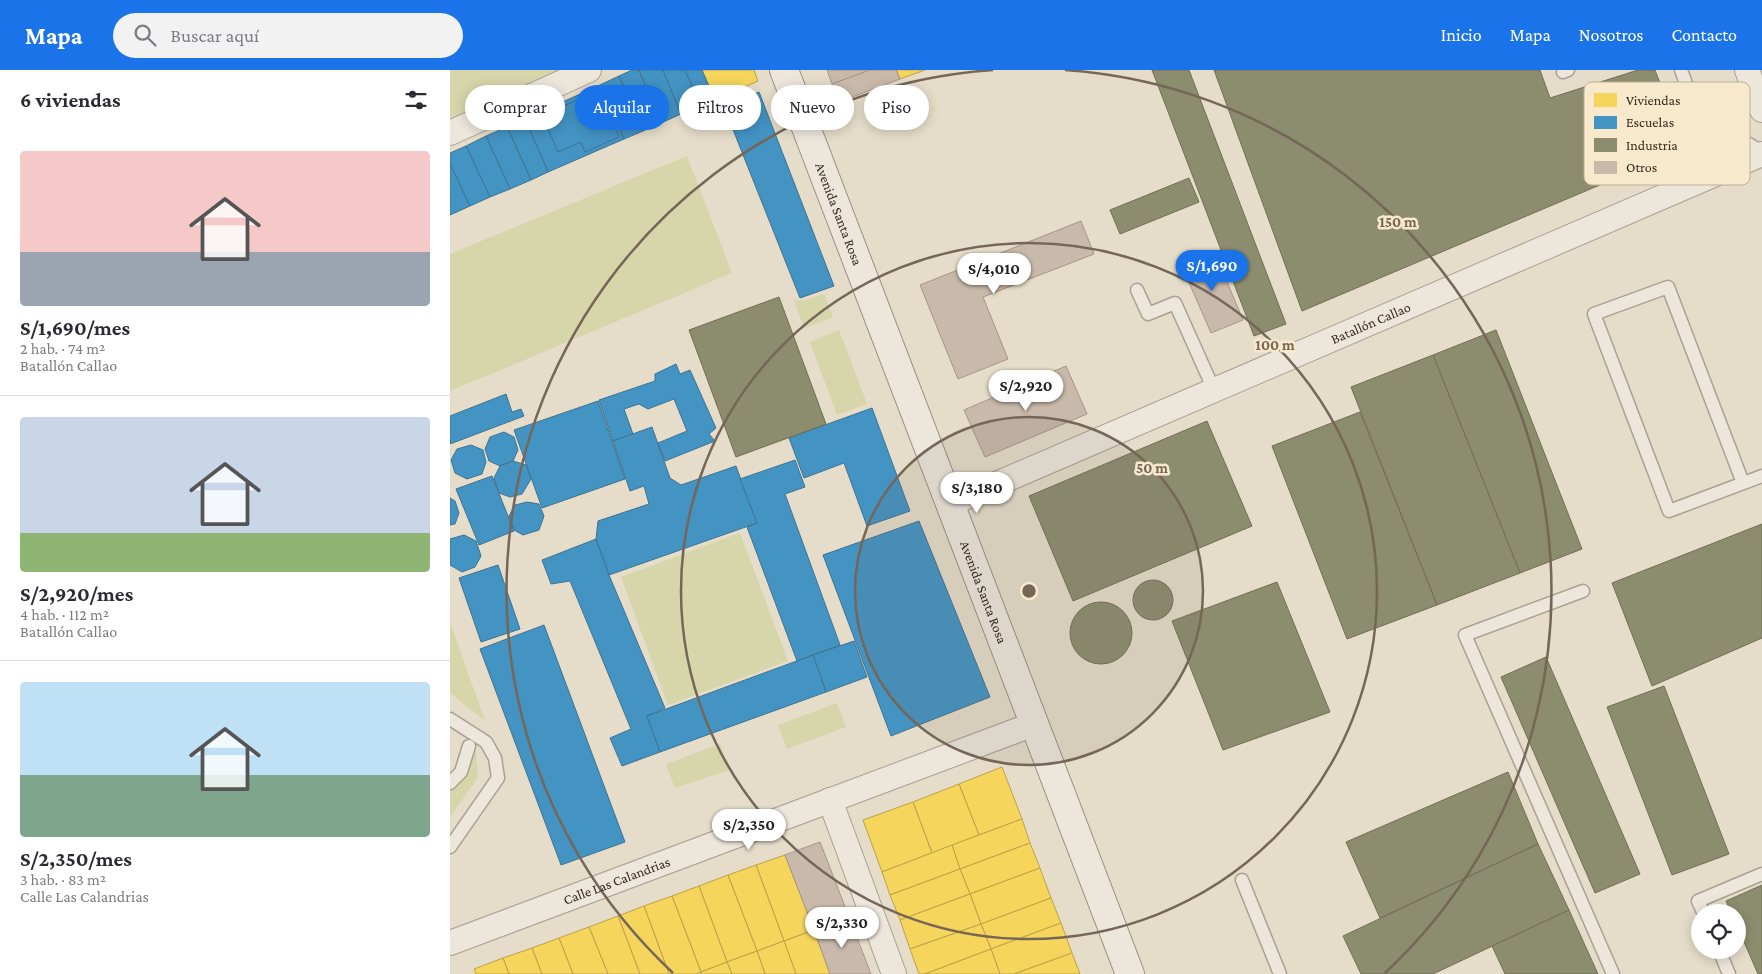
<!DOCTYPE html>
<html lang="es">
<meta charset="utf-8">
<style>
body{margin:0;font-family:"Crimson Pro",serif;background:#f2f2f3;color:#2b2b33;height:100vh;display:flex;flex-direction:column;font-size:19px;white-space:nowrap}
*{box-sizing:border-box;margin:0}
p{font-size:16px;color:#7c7c81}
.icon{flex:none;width:28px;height:28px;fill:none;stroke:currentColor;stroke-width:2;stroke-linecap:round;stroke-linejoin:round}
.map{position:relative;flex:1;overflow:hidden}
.sheet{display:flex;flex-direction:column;background:#fff;width:450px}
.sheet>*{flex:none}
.top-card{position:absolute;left:15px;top:15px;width:475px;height:45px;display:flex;gap:10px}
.buttons{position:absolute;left:1241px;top:834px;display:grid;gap:10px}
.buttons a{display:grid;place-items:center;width:55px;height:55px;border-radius:50%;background:#fff;box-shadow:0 2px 12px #0003;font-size:25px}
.price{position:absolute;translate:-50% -42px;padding:0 11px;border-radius:18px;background:#fff;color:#222;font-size:16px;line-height:32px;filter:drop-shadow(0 1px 2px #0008)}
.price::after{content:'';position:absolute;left:50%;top:30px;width:15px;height:11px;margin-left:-8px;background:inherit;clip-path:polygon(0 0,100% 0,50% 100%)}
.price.current{background:#1a73e8;color:#fff}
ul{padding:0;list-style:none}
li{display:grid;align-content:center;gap:10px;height:265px;padding:0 20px}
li+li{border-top:1px solid #e1e1e2}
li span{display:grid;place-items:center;height:155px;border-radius:5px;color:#555}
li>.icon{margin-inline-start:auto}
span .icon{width:90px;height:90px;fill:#fffc;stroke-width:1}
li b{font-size:21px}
h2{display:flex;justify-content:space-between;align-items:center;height:60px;padding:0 20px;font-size:21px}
.tag{padding:0 18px;border-radius:22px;background:#fff;box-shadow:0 2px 12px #0003;font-size:18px;line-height:45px}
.tag.current{background:#1a73e8;color:#fff}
header{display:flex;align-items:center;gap:30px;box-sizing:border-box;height:70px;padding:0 25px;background:#1a73e8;color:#fff}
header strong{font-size:24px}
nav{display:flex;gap:28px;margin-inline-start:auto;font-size:18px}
.search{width:350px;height:45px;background:#f2f2f3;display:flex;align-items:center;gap:12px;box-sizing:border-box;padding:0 18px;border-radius:28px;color:#7c7c81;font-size:19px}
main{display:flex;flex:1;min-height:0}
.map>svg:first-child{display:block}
.green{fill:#d7d5aa}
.homes{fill:#f6d55c;stroke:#bda148}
.schools{fill:#4393c3;stroke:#407391}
.industry{fill:#8c8c6e;stroke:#736e55}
.building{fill:#c9b9aa;stroke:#a59688}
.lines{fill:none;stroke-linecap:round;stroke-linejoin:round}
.lane-casing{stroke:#aaa093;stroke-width:15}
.street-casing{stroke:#aaa093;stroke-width:26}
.secondary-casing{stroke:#999083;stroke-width:30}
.lane{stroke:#ece6db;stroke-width:12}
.street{stroke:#ece6db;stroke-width:24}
.secondary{stroke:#ece6db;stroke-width:28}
.ring{fill:none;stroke:#756658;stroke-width:2.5}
.labels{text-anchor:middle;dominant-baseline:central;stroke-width:5;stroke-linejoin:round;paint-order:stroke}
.street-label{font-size:14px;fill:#38271b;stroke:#f8e9cd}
.key{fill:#f8e9cd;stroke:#beaf98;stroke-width:1}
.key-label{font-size:14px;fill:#38271b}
.centre{fill:#756658;stroke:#f8e9cd;stroke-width:2.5}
.ring-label{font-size:15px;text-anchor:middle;font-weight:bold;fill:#756658;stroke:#f8e9cd;stroke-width:5;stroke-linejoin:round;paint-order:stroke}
</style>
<header>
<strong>Mapa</strong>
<div class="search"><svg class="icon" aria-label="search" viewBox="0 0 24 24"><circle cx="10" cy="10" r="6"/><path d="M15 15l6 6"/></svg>Buscar aquí</div>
<nav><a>Inicio</a><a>Mapa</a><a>Nosotros</a><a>Contacto</a></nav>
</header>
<main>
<section class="sheet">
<h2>6 viviendas<svg class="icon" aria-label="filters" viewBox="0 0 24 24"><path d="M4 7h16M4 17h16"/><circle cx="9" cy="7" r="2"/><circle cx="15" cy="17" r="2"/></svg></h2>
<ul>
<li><span style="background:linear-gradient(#f6c9c9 65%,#9aa5b1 0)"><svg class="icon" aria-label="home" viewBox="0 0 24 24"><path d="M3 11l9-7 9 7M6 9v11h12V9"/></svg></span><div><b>S/1,690/mes</b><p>2 hab. · 74 m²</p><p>Batallón Callao</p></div></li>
<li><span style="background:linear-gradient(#c9d6e8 75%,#8fb573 0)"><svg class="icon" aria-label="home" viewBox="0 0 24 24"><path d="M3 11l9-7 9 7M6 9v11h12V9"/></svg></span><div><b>S/2,920/mes</b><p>4 hab. · 112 m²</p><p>Batallón Callao</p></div></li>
<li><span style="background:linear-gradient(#bfe0f5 60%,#7fa58c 0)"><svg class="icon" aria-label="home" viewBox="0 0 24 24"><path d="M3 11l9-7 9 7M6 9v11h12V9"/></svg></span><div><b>S/2,350/mes</b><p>3 hab. · 83 m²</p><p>Calle Las Calandrias</p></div></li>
</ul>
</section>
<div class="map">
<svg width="1312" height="904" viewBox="0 0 1312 904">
<rect width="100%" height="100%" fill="#e5dcc9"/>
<g class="green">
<polygon points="0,0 117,0 0,56"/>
<polygon points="237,86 282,203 0,321 0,184"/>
<polygon points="374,224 383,247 354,258 344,230 353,231"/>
<polygon points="389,260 417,334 387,345 360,272"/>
<polygon points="290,463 338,591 218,635 171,507"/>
<polygon points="0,552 35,651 0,623"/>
<polygon points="387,633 396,657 337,679 328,655"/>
<polygon points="270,674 279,700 225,718 216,694"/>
<path d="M26 681 28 707 0 747V719C13 713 20 693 26 681Z"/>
</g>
<g class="homes">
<polygon points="254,0 304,0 308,11 265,30 252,1"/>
<polygon points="446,0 475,0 450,9"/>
<polygon points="552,697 572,749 529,765 509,714"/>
<polygon points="509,714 529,765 482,783 463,732"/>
<polygon points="463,732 482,783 432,802 413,750"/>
<polygon points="572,749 580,773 510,799 502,775"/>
<polygon points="580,773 590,798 520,824 510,799"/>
<polygon points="502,775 510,799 440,825 432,802"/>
<polygon points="335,785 364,860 334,871 306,795"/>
<polygon points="306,795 334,871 307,881 278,805"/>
<polygon points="590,798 601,828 531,854 520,824"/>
<polygon points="510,799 520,824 450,850 440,825"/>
<polygon points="278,805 307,881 277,892 249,816"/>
<polygon points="249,816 277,892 251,902 222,826"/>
<polygon points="520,824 531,854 460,879 450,850"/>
<polygon points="222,826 251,902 246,904 219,904 194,836"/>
<polygon points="601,828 611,853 541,879 531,854"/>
<polygon points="194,836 219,904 190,904 168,846"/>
<polygon points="168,846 190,904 158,904 139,857"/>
<polygon points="611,853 622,883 564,904 550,904 541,879"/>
<polygon points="531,854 541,879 475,904 469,904 460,879"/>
<polygon points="139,857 158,904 123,904 109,868"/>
<polygon points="364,860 380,904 346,904 334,871"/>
<polygon points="109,868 123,904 92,904 82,878"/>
<polygon points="334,871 346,904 315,904 307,881"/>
<polygon points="82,878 92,904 59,904 53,888"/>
<polygon points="541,879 550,904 475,904"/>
<polygon points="307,881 315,904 282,904 277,892"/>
<polygon points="622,883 630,904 564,904"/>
<polygon points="53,888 59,904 26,904 24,899"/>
<polygon points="277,892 282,904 251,904 251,902"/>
</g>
<g class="schools">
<polygon points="182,0 189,0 211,53 193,61 169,6"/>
<polygon points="189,0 213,0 231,44 211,53"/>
<polygon points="213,0 235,0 251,36 231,44"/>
<polygon points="235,0 252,0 265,30 251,36"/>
<polygon points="169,6 193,61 174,69 150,15"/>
<polygon points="150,15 174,69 98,102 75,49"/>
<polygon points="149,21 169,67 135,82 131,72 108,82 92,45"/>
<polygon points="309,22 384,216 350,228 274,37"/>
<polygon points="75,49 98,102 81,110 57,57"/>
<polygon points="57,57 81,110 60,119 36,66"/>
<polygon points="36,66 60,119 40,127 16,76"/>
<polygon points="16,76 40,127 20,136 0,94 0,83"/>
<polygon points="0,94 20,136 0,145"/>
<polygon points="226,294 230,304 240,300 266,358 259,364 265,371 215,391 208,373 237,361 224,329 198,339 189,334 174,339 183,364 163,371 149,330 205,311 205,304"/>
<polygon points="56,324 62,342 71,339 74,346 0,374 0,346"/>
<polygon points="148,331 175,409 92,438 64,360"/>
<polygon points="422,338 460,441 417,456 394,393 354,408 339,368"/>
<polygon points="202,357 220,408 231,415 286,396 307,453 159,505 146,469 148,451 199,434 194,416 180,421 163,371"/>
<polygon points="54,362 64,367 68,380 63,391 50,396 39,391 35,379 40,367"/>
<polygon points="21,375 33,380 36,392 32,404 17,409 5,403 1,390 7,379"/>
<polygon points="345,390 355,417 335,424 390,575 347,591 297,457 307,453 290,409"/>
<polygon points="63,391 76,395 81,409 72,424 60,427 49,423 44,408 50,396"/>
<polygon points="42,406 64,461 29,475 6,419"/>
<polygon points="0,428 5,431 9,443 5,454 0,455"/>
<polygon points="77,432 89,434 94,446 89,460 73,465 64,460 59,446 65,435"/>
<polygon points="469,451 540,627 441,666 373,485"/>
<polygon points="14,465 26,471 31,486 25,497 12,502 0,495 0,469"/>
<polygon points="146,469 159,505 215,638 197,646 210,682 172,696 160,668 181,659 120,511 101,514 92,490"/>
<polygon points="48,495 70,559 31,572 9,508"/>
<polygon points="94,555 175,772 111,795 30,579"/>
<polygon points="404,571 417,607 376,622 363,585"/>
<polygon points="363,585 376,622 210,682 197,646"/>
</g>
<g class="industry">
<polygon points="702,0 739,0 836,254 804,266"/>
<polygon points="764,0 1090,0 1100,28 1188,0 1205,0 1235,79 852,241"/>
<polygon points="739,108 749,132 670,164 660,140"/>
<polygon points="329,227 376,354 286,387 239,260"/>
<polygon points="1046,260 1132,479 1070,503 983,285"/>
<polygon points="983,285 1070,503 987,535 901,317"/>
<polygon points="910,342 987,535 897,569 822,376"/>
<polygon points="757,351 802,456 623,531 579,426"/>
<polygon points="1312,454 1312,568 1202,616 1162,513"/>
<circle cx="703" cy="530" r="20"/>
<polygon points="827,512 880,642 773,680 722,551"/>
<circle cx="651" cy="563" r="31"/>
<polygon points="1096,587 1190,804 1145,823 1051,607"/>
<polygon points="1214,616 1279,784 1222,805 1157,637"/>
<polygon points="1058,702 1088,774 930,848 896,772"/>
<polygon points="1088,774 1119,840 983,904 911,904 893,866"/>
<polygon points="1312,815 1312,904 1308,904 1288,858 1288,842 1281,842 1276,831"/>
<polygon points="1119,840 1148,904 1055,904 1042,876"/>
</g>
<g class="building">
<polygon points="377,0 420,0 382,14"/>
<polygon points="420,0 446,0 450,9 389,32 382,14"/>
<polygon points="631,151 644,184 533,227 558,289 508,309 470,215"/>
<polygon points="764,181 793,250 761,263 731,194"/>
<polygon points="616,296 637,344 535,387 514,340"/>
<polygon points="370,772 399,847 364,860 335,785"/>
<polygon points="399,847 421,904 380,904 364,860"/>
</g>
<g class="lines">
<g class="lane-casing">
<g id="lane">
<polyline points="1231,0 1247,43 1312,82"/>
<polyline points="1113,2 1118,0"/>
<polyline points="687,220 698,244 725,233 764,320"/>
<polyline points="1293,413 1218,217 1144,244 1219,441 1312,406"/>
<polyline points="1133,521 1015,565 1163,904"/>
<polyline points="0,649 36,672 45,688 48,708 0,777"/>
<polyline points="0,713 11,702 19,676"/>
<polyline points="792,810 830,904"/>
<polyline points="1253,842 1248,831 1312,804"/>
<polyline points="1269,880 1279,904"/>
</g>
</g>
<g class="street-casing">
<g id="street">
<polyline points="1297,0 1312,40"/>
<polyline points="0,63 139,0"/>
<path id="s1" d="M500 434 1312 84"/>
<polyline points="380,730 444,904"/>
<path id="s2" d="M0 873 584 654"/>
</g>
</g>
<g class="secondary-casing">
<g id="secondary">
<path id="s3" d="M334 0 680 904"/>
</g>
</g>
<use href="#lane" class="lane"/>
<use href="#street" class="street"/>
<use href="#secondary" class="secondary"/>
</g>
<circle cx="579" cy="521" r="174" fill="#756658" fill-opacity=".12"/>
<g class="ring">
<circle cx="579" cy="521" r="174"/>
<circle cx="579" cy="521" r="348"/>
<path d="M223 903A522 522 0 0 1 543 0M615 0A522 522 0 0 1 935 903"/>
</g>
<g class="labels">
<g class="street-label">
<text stroke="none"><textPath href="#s3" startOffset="154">Avenida Santa Rosa</textPath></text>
<text stroke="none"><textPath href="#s1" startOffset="458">Batallón Callao</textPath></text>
<text stroke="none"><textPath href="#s3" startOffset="559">Avenida Santa Rosa</textPath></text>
<text stroke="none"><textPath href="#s2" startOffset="178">Calle Las Calandrias</textPath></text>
</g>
</g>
<rect x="1134" y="12" width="166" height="103" rx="8" class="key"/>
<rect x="1144" y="23" width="23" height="14" fill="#f6d55c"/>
<rect x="1144" y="46" width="23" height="13" fill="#4393c3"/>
<rect x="1144" y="68" width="23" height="14" fill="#8c8c6e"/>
<rect x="1144" y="91" width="23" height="13" fill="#c9b9aa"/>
<g class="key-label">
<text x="1176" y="35">Viviendas</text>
<text x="1176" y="57">Escuelas</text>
<text x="1176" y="80">Industria</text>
<text x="1176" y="102">Otros</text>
</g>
<circle cx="579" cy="521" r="8" class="centre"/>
<g class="ring-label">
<text x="948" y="157">150 m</text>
<text x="825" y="280">100 m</text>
<text x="702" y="403">50 m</text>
</g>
</svg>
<div class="buttons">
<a><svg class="icon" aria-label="locate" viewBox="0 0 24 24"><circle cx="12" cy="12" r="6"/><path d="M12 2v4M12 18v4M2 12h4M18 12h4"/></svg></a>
</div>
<b class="price current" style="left:762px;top:222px">S/1,690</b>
<b class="price" style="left:544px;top:225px">S/4,010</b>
<b class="price" style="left:576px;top:342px">S/2,920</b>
<b class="price" style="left:527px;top:444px">S/3,180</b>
<b class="price" style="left:299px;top:781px">S/2,350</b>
<b class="price" style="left:392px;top:879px">S/2,330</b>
<div class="top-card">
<a class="tag">Comprar</a>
<a class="tag current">Alquilar</a>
<a class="tag">Filtros</a>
<a class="tag">Nuevo</a>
<a class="tag">Piso</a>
</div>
</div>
</main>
